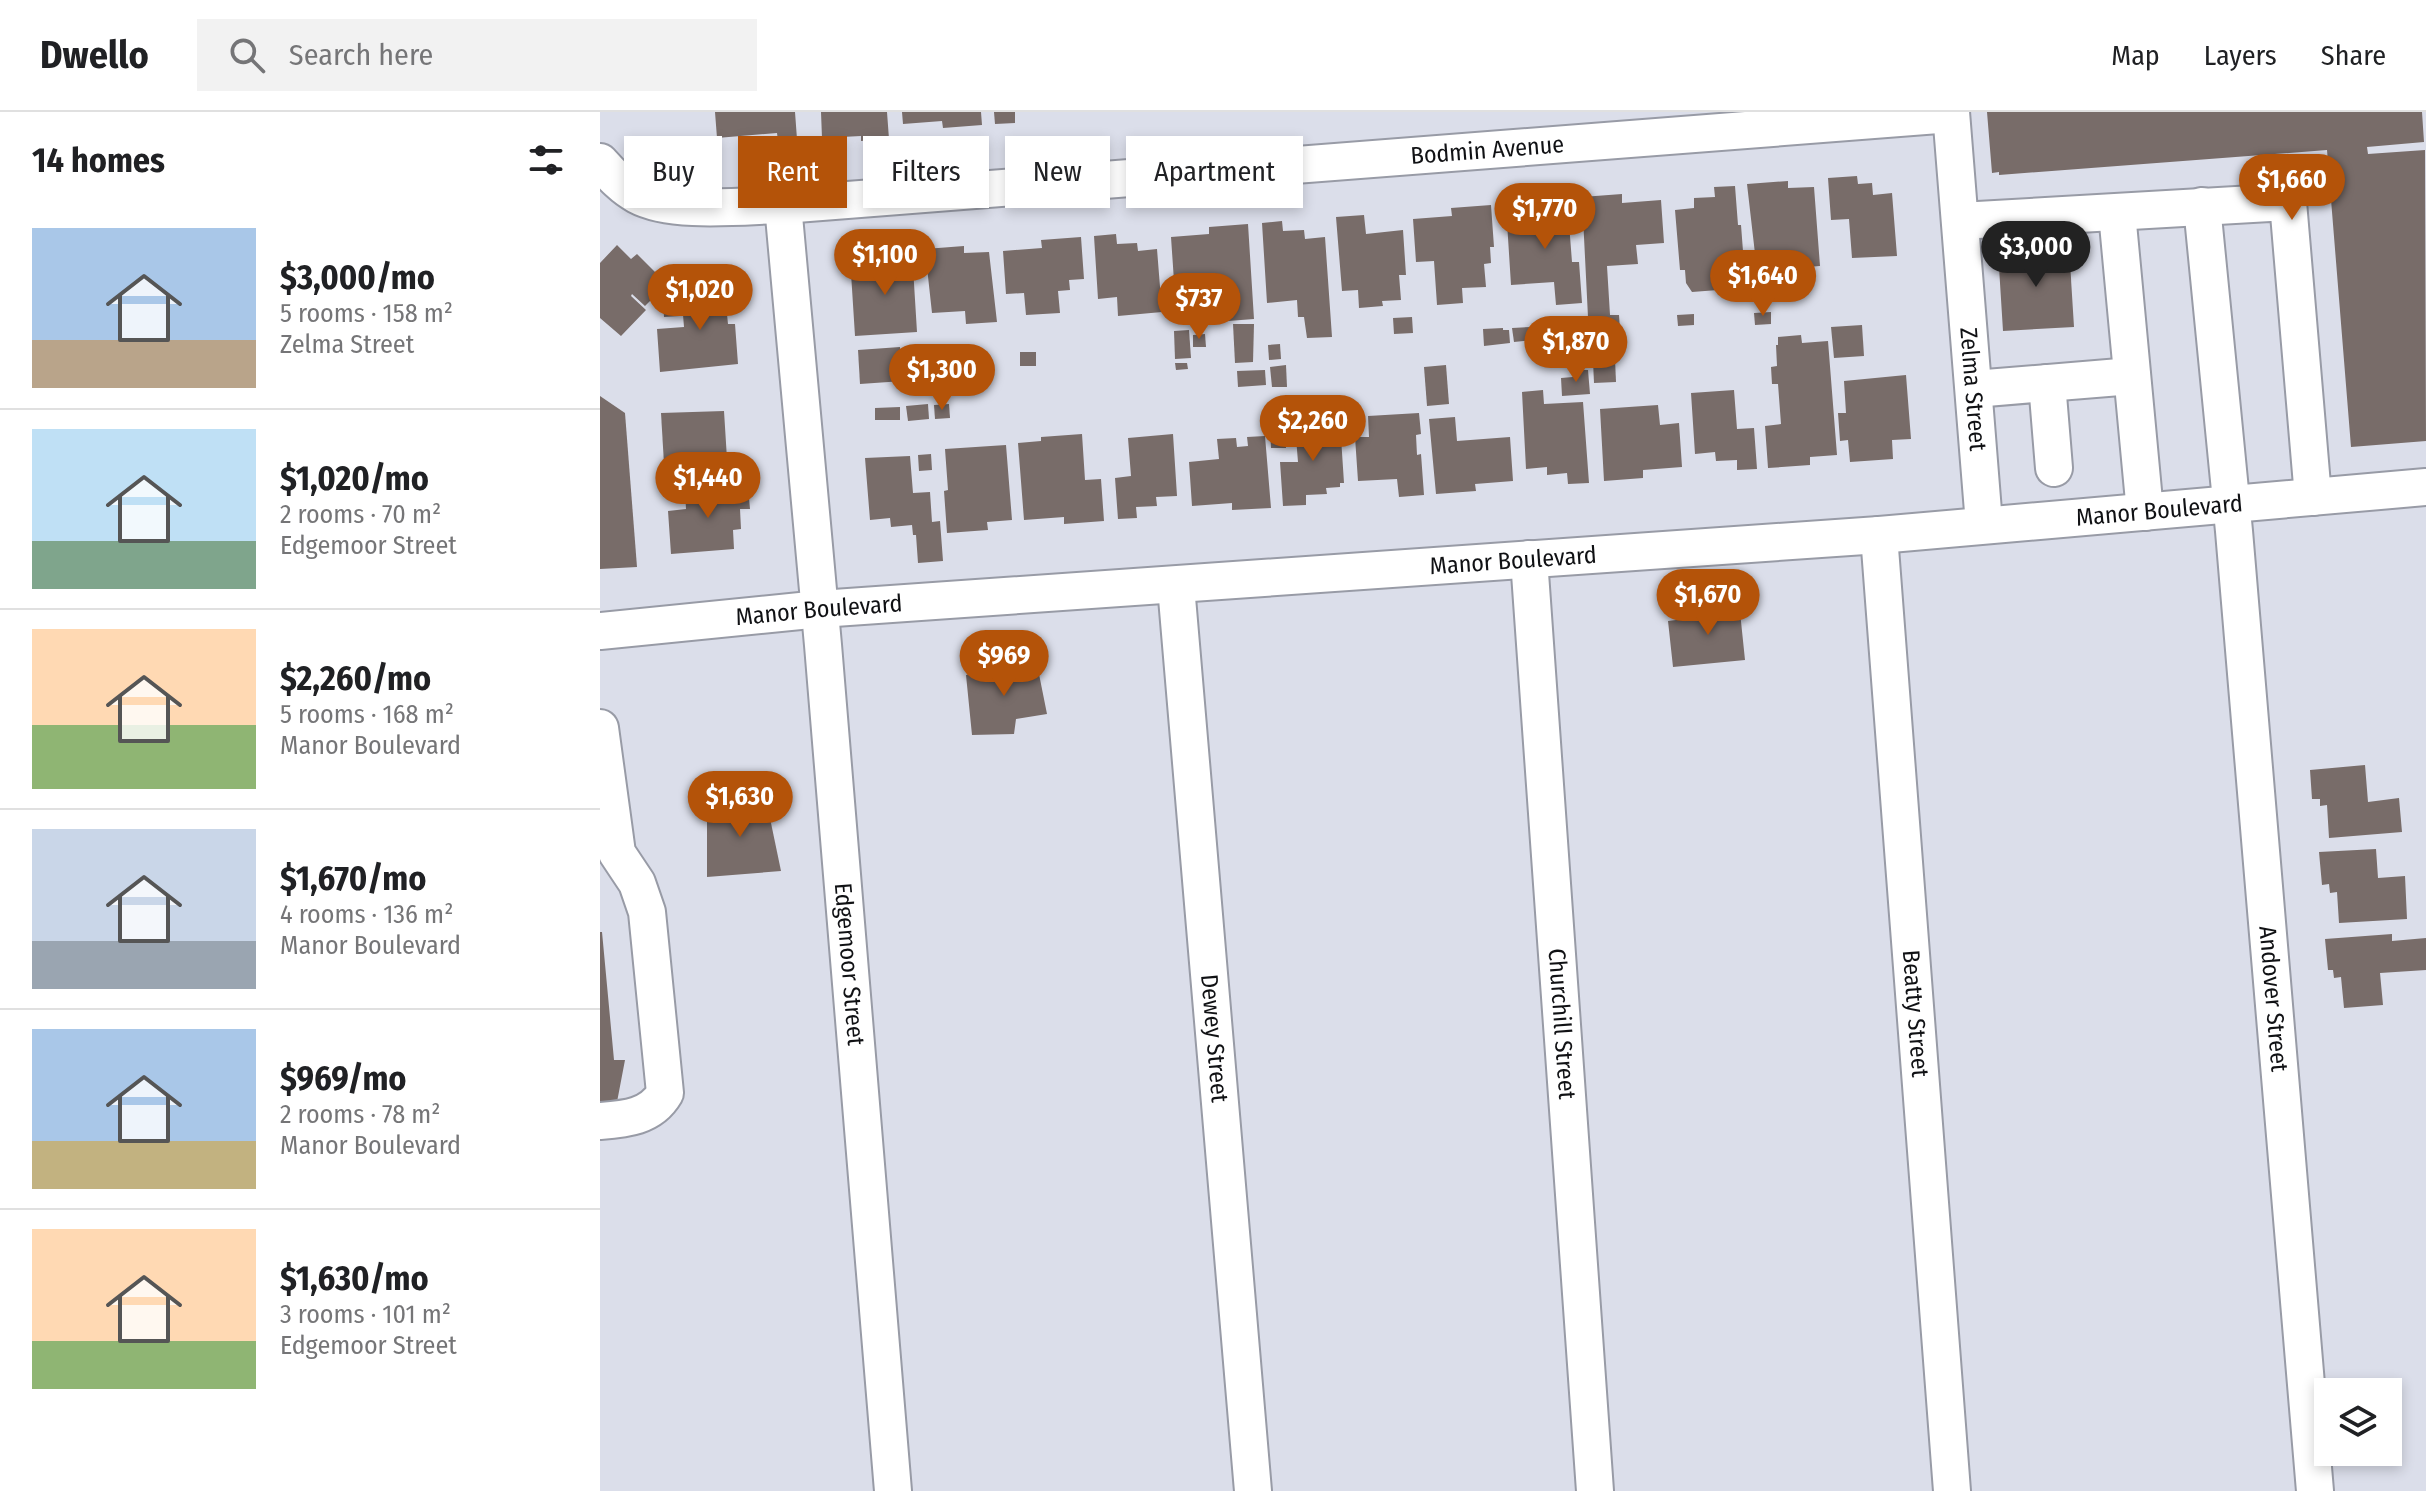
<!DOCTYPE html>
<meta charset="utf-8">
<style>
body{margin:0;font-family:"Fira Sans Condensed",sans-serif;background:#f2f2f2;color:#202124;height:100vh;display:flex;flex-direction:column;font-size:30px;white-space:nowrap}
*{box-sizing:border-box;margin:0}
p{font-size:26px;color:#757577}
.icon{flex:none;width:44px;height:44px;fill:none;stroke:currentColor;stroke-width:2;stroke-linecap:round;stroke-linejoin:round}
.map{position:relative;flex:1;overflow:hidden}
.side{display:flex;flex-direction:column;background:#fff;width:600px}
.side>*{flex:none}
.hud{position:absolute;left:24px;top:24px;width:760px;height:72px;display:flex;gap:16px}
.controls{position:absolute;left:1714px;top:1266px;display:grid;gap:16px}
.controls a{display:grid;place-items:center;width:88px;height:88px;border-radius:0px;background:#fff;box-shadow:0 4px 12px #0003;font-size:40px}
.price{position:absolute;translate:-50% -68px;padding:0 18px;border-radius:28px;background:#b45309;color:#fff;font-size:26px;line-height:52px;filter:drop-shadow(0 2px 4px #0008)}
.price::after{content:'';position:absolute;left:50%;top:48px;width:24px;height:18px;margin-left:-12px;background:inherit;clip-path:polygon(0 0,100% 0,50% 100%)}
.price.active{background:#222;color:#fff}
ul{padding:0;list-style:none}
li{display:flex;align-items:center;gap:24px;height:200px;padding:0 32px}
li+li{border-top:2px solid #e0e0e0}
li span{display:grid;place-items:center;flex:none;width:224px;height:160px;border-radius:0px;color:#555}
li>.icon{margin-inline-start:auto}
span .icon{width:96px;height:96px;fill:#fffc;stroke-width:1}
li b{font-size:34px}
h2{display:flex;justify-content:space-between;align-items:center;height:96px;padding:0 32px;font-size:34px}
.tag{padding:0 28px;border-radius:0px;background:#fff;box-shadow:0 4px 12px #0003;font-size:28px;line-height:72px}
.tag.active{background:#b45309;color:#fff}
header{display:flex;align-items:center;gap:48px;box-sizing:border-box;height:112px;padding:0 40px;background:#fff;border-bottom:2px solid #e0e0e0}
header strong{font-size:38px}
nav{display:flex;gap:44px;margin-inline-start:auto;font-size:28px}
.search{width:560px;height:72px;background:#f2f2f2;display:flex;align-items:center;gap:20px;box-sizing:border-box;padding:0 28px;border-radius:0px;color:#757577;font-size:30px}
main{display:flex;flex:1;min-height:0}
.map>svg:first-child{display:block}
.building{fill:#786c69}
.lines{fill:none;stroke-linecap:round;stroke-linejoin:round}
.minor-casing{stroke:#989ba6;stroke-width:40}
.minor{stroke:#fff;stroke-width:36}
.labels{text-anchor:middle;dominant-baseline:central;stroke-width:7;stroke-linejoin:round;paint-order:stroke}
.street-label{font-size:24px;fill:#101114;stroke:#dbdeea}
</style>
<header>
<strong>Dwello</strong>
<div class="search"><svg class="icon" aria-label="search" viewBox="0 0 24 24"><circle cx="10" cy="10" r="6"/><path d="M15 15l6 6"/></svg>Search here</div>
<nav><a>Map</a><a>Layers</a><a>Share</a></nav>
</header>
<main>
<section class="side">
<h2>14 homes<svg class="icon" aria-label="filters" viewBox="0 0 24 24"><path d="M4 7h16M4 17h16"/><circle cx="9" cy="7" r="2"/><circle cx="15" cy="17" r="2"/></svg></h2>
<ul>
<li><span style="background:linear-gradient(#a9c7e8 70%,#b9a48a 0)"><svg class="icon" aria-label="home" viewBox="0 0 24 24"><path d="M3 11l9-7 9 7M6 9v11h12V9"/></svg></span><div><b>$3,000/mo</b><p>5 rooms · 158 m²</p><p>Zelma Street</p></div></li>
<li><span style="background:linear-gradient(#bfe0f5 70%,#7fa58c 0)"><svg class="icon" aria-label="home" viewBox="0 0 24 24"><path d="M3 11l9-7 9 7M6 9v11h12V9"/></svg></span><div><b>$1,020/mo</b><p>2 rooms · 70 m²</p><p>Edgemoor Street</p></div></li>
<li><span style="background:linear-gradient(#ffd9b3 60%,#8fb573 0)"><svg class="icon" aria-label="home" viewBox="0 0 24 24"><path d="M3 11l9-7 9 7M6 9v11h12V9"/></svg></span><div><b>$2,260/mo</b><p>5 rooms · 168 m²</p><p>Manor Boulevard</p></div></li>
<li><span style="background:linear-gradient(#c9d6e8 70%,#9aa5b1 0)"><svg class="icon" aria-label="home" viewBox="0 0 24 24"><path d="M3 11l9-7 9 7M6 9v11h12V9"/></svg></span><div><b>$1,670/mo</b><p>4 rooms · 136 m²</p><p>Manor Boulevard</p></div></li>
<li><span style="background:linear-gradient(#a9c7e8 70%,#c2b280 0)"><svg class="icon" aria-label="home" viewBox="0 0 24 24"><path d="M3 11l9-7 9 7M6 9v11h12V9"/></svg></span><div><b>$969/mo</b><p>2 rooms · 78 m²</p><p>Manor Boulevard</p></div></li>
<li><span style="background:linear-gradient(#ffd9b3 70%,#8fb573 0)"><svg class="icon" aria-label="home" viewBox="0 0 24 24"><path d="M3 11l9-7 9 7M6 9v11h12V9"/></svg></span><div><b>$1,630/mo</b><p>3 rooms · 101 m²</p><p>Edgemoor Street</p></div></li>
</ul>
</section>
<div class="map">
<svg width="1826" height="1379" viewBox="0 0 1826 1379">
<rect width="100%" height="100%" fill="#dbdeea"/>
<g class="building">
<polygon points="115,0 195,0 197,27 178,29 177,21 117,26"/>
<polygon points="221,0 287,0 289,27 261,29 261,24 222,26"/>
<polygon points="302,0 381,0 382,13 343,16 342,9 303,12"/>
<polygon points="394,0 415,0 415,11 395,12"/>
<polygon points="1387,0 1822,0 1824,30 1767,35 1768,42 1825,38 1826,329 1751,335 1727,38 1399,63 1399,60 1392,61"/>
<polygon points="1257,64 1258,72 1272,71 1273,83 1292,81 1297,144 1252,146 1249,107 1231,108 1228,66"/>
<polygon points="1188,69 1188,76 1214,75 1220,154 1157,159 1147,72"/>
<polygon points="1135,74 1138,113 1141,113 1145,165 1124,167 1118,178 1092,180 1086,171 1085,158 1080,158 1075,98 1094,96 1094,86 1115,85 1114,75"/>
<polygon points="1022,82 1022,91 1061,88 1064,131 1036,133 1038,152 1007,154 1010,203 1019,203 1020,218 994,220 993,205 988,205 982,85"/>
<polygon points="967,85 972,150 979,150 982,191 956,193 954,170 911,173 907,110 927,108 926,100 941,98 941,87"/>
<polygon points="891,93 894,135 890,135 891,151 884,152 886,175 862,176 863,191 837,193 834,149 816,150 813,107 852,104 851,96"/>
<polygon points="764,103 766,122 803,118 806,163 799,163 801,188 782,189 783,194 759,196 758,178 742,179 736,105"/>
<polygon points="682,109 683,119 704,118 705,127 725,125 732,225 707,226 704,205 698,205 697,188 667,191 662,111"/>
<polygon points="648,112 654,207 615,210 614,202 590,203 588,168 574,169 571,125 609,122 609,115"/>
<polygon points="516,122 517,132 537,131 538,139 557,137 562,200 518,204 517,185 498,187 494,124"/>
<polygon points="481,125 484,167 469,168 470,178 458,179 460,201 426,203 424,181 406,182 403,139 442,136 441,128"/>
<polygon points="17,133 31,147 37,142 67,172 45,194 32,182 31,184 46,198 21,224 0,206 0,151"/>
<polygon points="364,134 364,141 389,140 397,210 366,212 365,199 332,201 325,137"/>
<polygon points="1469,134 1474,215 1403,219 1398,139"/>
<polygon points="312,139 317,220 255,224 251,161 270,160 270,152 290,150 289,140"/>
<polygon points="123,164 128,212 135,212 138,252 60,260 57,217 84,215 81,178 102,177 101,166"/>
<polygon points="79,187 80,204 64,205 63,189"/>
<polygon points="1171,200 1171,212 1155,213 1154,201"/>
<polygon points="1094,202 1094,213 1078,214 1077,203"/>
<polygon points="812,205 813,221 794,222 793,206"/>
<polygon points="633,212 654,212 653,250 635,251"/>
<polygon points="1262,213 1264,244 1234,246 1231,215"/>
<polygon points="931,215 932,228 914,230 912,216"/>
<polygon points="903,216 903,218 909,218 910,231 884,234 883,217"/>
<polygon points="589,218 591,246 575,247 574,219"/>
<polygon points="605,222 606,235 593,235 593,223"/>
<polygon points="1201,223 1202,231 1228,229 1237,343 1210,345 1210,353 1168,356 1165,314 1181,312 1178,272 1172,272 1171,255 1177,254 1176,233 1178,233 1178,225"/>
<polygon points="680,232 681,247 669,248 668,233"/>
<polygon points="300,235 303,269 260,272 258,238"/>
<rect x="420" y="240" width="16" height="14"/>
<polygon points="1015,247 1016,270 994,271 993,249"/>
<polygon points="575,251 587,251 588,257 576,258"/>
<polygon points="686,253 687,275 672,275 670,255"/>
<polygon points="846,253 849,292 827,294 824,255"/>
<polygon points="665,258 666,273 638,275 637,259"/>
<polygon points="972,258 988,258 990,282 962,284 961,266 973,265"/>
<polygon points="1306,263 1311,327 1292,328 1293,347 1250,350 1248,328 1240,329 1238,301 1246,301 1244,269"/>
<polygon points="366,266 367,276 354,277 353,267"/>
<polygon points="943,278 944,292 983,290 989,371 968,372 967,361 947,363 947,355 926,357 922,280"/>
<polygon points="1134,278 1137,317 1154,316 1157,357 1137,358 1137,348 1116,349 1115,340 1095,342 1091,281"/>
<polygon points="0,284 25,301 37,455 0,457"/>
<polygon points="328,292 329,307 308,309 306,294"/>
<polygon points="349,292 350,306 335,307 334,293"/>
<polygon points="1058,293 1060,313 1079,311 1082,355 1043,358 1043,366 1004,369 1000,297"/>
<polygon points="300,295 300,308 275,308 275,296"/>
<polygon points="124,299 128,363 65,369 61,301"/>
<polygon points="819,301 821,322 816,323 817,343 821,342 824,383 799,385 797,367 758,369 755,325 769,325 768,304"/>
<polygon points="855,305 857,329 910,325 913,369 875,372 876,379 836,382 829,307"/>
<polygon points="740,310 744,371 740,371 740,375 726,376 727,382 706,383 706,393 683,394 680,350 698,350 695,313"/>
<polygon points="685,314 686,336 671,336 670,315"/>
<polygon points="482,322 485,368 501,367 504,409 464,412 464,405 424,408 418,331 441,329 441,325"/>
<polygon points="573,322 577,384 556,385 557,394 536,395 537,406 518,407 515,366 531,364 528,326"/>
<polygon points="665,324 671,396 632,398 632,391 592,394 589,350 619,347 617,327 636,326 637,335 648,334 647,325"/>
<polygon points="406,333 412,408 387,410 388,418 347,421 344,379 348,378 345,337"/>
<polygon points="331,342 332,358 319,359 318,343"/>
<polygon points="310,344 313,381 330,380 332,410 340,409 343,449 318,451 316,423 313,423 312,413 291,415 290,406 270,408 265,346"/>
<polygon points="148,375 150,397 140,397 141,417 133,418 134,437 71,442 68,399 86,397 85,379"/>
<polygon points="1139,490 1145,548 1073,555 1068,509 1101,505 1100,494"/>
<polygon points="436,547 447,602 416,607 414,622 372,623 366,563"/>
<polygon points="1765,653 1768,690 1799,686 1802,720 1729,726 1727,693 1720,694 1720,687 1712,687 1710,658"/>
<polygon points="166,687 181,759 107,765 107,693"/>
<polygon points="1776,737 1778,766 1805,764 1807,807 1739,811 1737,780 1730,781 1729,772 1722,773 1719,740"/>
<polygon points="0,820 2,820 14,948 25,948 17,990 0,996"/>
<polygon points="1792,822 1792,829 1826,826 1826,858 1780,861 1783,893 1744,896 1741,865 1734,866 1733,858 1728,858 1725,827"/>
</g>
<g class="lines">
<g class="minor-casing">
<g id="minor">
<path id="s1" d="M1351 0 1384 412"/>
<path id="s2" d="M0 50C11 62 22 75 37 83 72 102 142 94 183 93L1351 2"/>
<path id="s3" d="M183 93 223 533 293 1379"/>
<path id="s4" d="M1602 94 1634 419 1715 1379"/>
<polyline points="1517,101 1545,400"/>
<polyline points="1360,109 1688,90 1713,385"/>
<polyline points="1447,271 1454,356"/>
<polyline points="1374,277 1532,264"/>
<path id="s5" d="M1279 423 1352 1379"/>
<path id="s6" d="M929 447 995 1379"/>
<path id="s7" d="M576 474 653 1379"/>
<path id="s8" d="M0 519 220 497 1279 423 1826 375"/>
<path d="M0 616 17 741 37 771 47 800 65 981C51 1005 26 1007 0 1009"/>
</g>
</g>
<use href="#minor" class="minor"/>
</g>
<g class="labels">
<g class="street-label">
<text stroke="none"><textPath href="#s2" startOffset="904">Bodmin Avenue</textPath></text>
<text stroke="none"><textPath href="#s1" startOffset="278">Zelma Street</textPath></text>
<text stroke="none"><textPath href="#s8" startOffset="1564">Manor Boulevard</textPath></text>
<text stroke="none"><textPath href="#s8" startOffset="916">Manor Boulevard</textPath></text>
<text stroke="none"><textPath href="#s8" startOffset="220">Manor Boulevard</textPath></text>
<text stroke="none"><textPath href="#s3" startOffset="762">Edgemoor Street</textPath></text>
<text stroke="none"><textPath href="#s4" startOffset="796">Andover Street</textPath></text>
<text stroke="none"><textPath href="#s5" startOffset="480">Beatty Street</textPath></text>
<text stroke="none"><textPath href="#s6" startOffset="466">Churchill Street</textPath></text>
<text stroke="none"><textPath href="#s7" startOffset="454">Dewey Street</textPath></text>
</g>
</g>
</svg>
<div class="controls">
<a><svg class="icon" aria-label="layers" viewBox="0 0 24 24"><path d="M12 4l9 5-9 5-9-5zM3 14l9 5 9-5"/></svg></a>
</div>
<b class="price" style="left:1692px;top:110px">$1,660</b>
<b class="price" style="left:945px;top:139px">$1,770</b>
<b class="price active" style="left:1436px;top:177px">$3,000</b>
<b class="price" style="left:285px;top:185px">$1,100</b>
<b class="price" style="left:1163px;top:206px">$1,640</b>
<b class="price" style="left:100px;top:220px">$1,020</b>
<b class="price" style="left:599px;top:229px">$737</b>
<b class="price" style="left:976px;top:272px">$1,870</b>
<b class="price" style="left:342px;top:300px">$1,300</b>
<b class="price" style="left:713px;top:351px">$2,260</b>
<b class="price" style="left:108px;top:408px">$1,440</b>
<b class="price" style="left:1108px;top:525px">$1,670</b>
<b class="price" style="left:404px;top:586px">$969</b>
<b class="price" style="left:140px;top:727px">$1,630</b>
<div class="hud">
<a class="tag">Buy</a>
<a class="tag active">Rent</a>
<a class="tag">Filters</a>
<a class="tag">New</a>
<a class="tag">Apartment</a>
</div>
</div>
</main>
